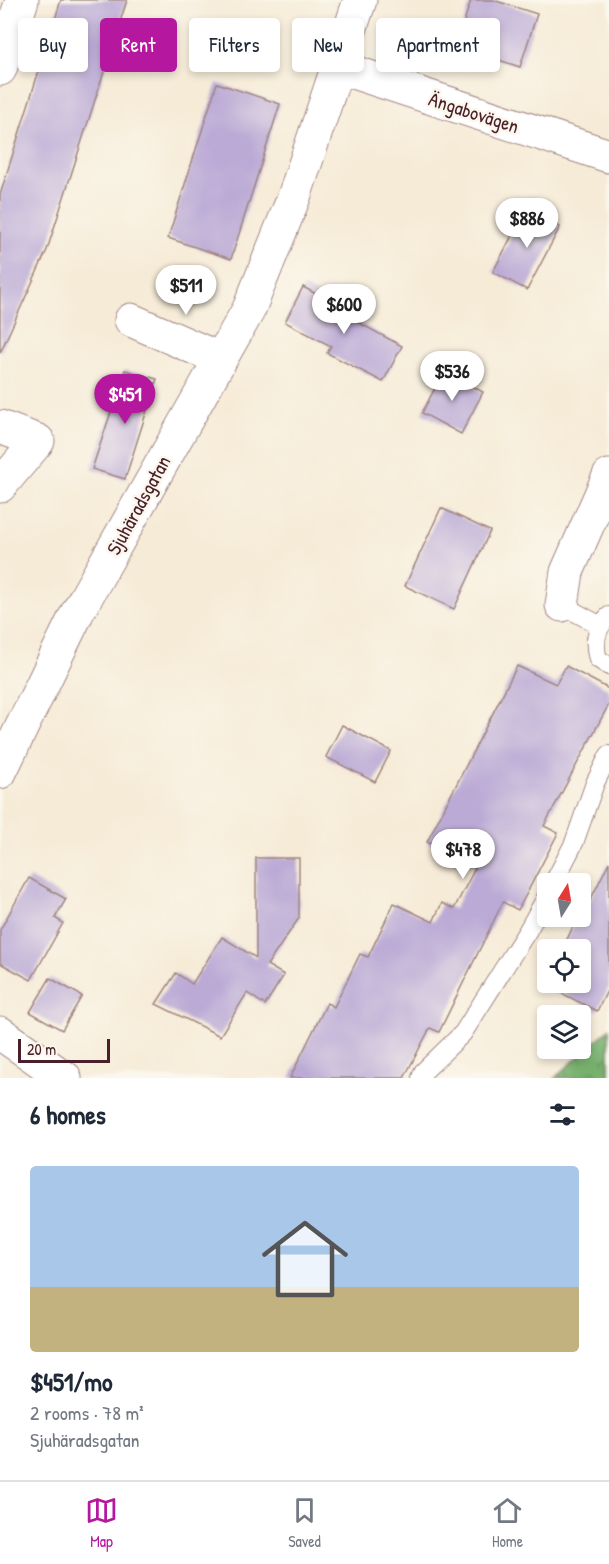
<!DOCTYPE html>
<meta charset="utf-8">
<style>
body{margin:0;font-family:"Patrick Hand",sans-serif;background:#f2f2f3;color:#1f2937;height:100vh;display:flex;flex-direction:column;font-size:22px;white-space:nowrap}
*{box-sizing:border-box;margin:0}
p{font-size:20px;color:#747a83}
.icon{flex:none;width:33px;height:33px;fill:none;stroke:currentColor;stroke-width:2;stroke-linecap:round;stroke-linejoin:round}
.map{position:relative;height:1078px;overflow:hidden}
.side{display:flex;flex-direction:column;background:#fff;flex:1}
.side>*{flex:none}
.hud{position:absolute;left:18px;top:18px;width:573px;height:54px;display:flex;gap:12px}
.needle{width:39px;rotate:11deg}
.buttons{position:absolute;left:537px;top:873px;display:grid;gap:12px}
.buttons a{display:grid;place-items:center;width:54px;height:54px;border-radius:6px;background:#fff;box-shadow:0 3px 9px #0003;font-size:30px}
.scale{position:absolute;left:18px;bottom:15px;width:92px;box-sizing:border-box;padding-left:6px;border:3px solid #4a1f2b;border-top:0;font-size:16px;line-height:21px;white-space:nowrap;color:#4a1f2b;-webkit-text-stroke:4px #fbf7ec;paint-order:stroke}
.price{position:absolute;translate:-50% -51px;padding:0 14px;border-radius:21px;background:#fff;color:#222;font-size:20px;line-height:39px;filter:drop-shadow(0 2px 3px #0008)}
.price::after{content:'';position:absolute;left:50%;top:36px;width:18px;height:14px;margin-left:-9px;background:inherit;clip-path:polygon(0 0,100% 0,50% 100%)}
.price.on{background:#b5179e;color:#fff}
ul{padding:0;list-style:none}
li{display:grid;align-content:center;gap:12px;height:318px;padding:0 30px}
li+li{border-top:2px solid #e0e1e3}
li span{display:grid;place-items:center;height:186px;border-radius:6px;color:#555}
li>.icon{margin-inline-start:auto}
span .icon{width:108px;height:108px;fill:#fffc;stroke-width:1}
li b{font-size:26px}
h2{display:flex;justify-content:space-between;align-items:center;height:72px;padding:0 30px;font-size:26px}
.chip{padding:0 21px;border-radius:6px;background:#fff;box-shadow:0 3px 9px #0003;font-size:21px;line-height:54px}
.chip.on{background:#b5179e;color:#fff}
.menu{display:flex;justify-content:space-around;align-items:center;height:84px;border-top:2px solid #e0e1e3;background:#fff;font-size:16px;color:#747a83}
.menu a{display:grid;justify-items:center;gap:3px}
.menu .on{color:#b5179e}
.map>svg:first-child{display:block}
.forest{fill:url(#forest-crowns);stroke:#60684c;stroke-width:1.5}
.building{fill:#bbaad6}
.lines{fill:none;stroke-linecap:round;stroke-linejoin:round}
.lane-casing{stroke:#a08581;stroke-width:20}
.street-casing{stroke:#a08581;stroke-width:35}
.lane{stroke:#fff;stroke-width:18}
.street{stroke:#fff;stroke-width:33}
.labels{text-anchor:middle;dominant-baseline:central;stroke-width:5;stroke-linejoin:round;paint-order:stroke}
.street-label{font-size:20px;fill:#4a1f2b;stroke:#fbf7ec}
</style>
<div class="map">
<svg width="609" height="1078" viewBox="0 0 609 1078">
<defs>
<pattern id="forest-crowns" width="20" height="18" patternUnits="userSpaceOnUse" patternTransform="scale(1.5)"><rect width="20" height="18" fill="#77b06d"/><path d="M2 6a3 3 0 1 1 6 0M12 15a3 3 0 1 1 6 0" fill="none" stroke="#648f5a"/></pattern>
</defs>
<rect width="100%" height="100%" fill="#fbf7ec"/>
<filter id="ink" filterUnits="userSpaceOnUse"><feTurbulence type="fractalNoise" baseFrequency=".0167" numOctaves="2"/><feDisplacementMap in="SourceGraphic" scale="12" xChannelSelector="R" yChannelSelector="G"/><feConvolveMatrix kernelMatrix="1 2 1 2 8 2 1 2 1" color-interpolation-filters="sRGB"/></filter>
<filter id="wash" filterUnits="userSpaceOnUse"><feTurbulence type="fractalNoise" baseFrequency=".008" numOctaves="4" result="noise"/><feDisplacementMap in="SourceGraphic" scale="24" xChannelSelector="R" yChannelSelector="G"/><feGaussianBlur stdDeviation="1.35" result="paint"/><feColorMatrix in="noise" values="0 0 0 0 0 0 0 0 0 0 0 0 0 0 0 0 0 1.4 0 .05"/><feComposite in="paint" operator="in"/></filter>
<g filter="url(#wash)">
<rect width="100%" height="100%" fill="#f6ebd7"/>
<polygon class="forest" points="609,1029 609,1078 555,1078"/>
<g id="blocks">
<g class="building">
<polygon points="61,0 127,0 47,250 0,353 0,195"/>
<polygon points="471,0 493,0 537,14 520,67 456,46"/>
<polygon points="217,83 280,104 231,259 168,238"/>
<polygon points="526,209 560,227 527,290 493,272"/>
<polygon points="303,287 339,306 337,311 402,346 383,382 327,353 331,346 285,322"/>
<polygon points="125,370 157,379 125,479 92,469"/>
<polygon points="444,371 483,392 461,434 422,413"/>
<polygon points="441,508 490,531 454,609 405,586"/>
<polygon points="517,666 556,684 566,666 609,689 609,704 544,826 558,833 518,910 503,902 439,1032 430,1028 404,1078 290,1078 327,1003 334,1007 360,954 368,957 394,903 433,922 442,903 454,909 476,866 427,842"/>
<polygon points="342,725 391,751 375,782 326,757"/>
<polygon points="256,858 299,858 299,918 267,965 284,975 265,1005 247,993 220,1036 156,1004 176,973 192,984 222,937 256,958"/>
<polygon points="609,862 609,987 597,1011 545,985 548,979 548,982 580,982 580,950 562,950 578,916 580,916 585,903 588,905"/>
<polygon points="29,878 66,899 55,918 63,923 31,980 0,963 0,930"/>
<polygon points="50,978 82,996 62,1030 30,1012"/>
</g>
</g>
</g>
<g filter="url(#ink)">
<use href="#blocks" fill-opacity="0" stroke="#a08581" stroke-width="1.5"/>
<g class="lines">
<g class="lane-casing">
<g id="lane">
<polyline points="562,605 599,625"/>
<path d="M609 616C596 628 593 642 598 659L609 666"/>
<polyline points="553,884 574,843 595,783 609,755"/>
<polyline points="421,1078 423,1072 463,1033 528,930 548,894"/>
</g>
</g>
<g class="street-casing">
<g id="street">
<polyline points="338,67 609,156"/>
<polyline points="0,69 22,0"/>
<polyline points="131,320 220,359"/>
<polyline points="0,427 38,441 0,486"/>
<polyline points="562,605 567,572 609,476"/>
<polyline points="0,772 77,613 249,309 294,197 360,0"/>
<polyline points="0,1033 65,1078"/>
</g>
</g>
<use href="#lane" class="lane"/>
<use href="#street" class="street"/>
</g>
</g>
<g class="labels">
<g class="street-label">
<text transform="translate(474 112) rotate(18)">Ängabovägen</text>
<text transform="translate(138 505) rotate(-61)">Sjuhäradsgatan</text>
</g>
</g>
</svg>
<div class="buttons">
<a><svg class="needle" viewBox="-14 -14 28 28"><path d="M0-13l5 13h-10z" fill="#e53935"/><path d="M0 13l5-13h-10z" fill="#747a83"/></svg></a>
<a><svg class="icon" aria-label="locate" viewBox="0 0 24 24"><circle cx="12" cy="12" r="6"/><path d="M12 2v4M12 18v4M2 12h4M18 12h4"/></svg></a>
<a><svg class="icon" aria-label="layers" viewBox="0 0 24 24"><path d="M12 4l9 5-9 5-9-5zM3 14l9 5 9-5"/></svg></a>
</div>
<div class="scale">20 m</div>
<b class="price" style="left:527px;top:249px">$886</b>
<b class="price" style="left:186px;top:316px">$511</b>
<b class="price" style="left:344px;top:335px">$600</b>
<b class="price" style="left:452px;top:402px">$536</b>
<b class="price on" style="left:125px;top:425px">$451</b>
<b class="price" style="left:463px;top:880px">$478</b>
<div class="hud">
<a class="chip">Buy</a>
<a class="chip on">Rent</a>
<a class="chip">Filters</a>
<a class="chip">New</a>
<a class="chip">Apartment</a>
</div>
</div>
<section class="side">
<h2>6 homes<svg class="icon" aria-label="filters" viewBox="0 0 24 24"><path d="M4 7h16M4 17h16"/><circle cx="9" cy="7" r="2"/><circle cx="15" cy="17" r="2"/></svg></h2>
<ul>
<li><span style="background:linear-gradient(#a9c7e8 65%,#c2b280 0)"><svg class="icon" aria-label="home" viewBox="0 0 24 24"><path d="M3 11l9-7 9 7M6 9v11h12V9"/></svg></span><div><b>$451/mo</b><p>2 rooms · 78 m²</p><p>Sjuhäradsgatan</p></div></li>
</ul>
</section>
<nav class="menu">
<a class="on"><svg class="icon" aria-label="map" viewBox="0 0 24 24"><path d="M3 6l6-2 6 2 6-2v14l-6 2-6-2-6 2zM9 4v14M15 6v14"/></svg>Map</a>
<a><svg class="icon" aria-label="saved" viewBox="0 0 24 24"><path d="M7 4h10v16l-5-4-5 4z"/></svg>Saved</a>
<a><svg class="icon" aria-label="home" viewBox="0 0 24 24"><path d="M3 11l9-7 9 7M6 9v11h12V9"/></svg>Home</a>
</nav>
